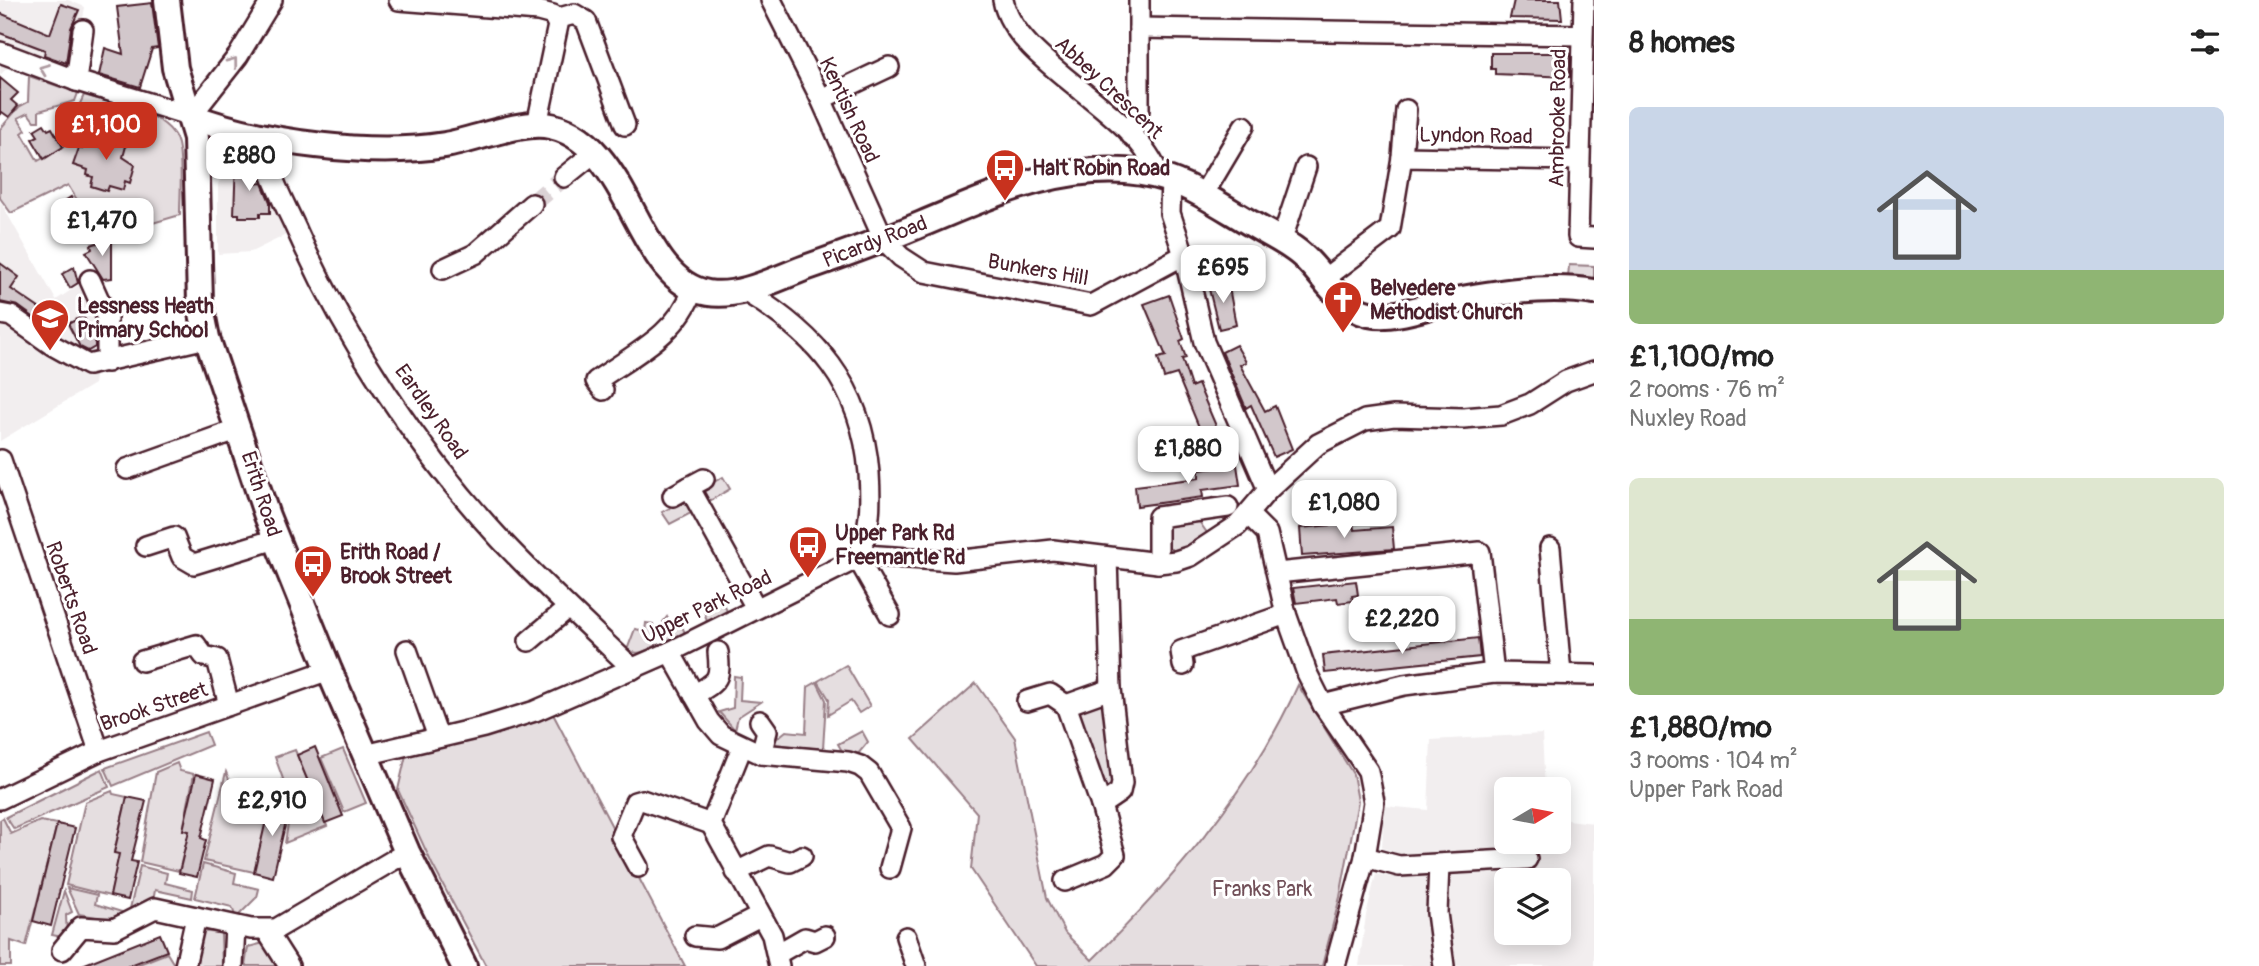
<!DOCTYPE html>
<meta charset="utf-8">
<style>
body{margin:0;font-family:Pangolin,sans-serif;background:#f2f2f2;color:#222;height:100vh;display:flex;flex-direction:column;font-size:26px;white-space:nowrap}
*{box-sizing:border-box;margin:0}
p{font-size:23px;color:#767676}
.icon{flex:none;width:38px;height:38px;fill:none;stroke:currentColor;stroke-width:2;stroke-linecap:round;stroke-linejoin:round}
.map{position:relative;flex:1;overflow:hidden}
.panel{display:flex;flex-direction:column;background:#fff;width:665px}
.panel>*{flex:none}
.needle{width:46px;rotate:80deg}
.tools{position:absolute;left:1494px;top:777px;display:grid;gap:14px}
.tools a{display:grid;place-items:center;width:77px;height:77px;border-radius:10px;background:#fff;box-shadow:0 4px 18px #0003;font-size:35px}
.price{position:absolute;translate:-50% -60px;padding:0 16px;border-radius:14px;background:#fff;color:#222;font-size:23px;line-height:46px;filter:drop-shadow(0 2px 4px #0008)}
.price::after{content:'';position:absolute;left:50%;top:42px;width:21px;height:16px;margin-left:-10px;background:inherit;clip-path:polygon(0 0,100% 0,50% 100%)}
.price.on{background:#c8321e;color:#fff}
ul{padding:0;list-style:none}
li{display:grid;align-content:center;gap:14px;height:371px;padding:0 35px}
li span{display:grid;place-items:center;height:217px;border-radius:10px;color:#555}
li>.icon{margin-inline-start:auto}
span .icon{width:126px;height:126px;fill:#fffc;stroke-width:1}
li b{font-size:30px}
h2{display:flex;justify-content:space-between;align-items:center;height:84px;padding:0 35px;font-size:30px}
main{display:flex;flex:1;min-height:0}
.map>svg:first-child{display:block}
.built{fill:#f2eeef;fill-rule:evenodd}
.green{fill:#e5dee0;stroke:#987e86;stroke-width:2}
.building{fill:#d2c7cb;stroke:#4a1f2b;stroke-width:2}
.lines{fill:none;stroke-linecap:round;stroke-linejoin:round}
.minor-tunnel{stroke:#dbd2d5;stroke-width:19;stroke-dasharray:19 10;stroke-linecap:butt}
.minor-casing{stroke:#4a1f2b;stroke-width:24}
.major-casing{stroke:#4a1f2b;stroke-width:30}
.minor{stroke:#fff;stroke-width:19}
.major{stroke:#fff;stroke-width:24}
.oneway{stroke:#ae9aa0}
.labels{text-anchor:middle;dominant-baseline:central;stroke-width:6;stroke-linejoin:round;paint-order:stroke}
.street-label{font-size:21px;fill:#4a1f2b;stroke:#fff}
.poi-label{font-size:21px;font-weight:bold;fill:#4a1f2b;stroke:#fff;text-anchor:start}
.park-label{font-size:21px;fill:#714f58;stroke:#fff}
</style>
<main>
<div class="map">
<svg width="1594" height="966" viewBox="0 0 1594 966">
<rect width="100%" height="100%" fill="#fff"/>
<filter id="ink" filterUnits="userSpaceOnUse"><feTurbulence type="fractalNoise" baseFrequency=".0143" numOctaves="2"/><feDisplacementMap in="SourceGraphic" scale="14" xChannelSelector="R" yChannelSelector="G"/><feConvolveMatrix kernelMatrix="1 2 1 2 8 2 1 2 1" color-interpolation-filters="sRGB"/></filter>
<g filter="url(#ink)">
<g class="built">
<polygon points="0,0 68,0 85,7 73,75 22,54 0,75"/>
<polygon points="242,157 255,161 288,234 251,252 218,254 218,184 227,166"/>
<polygon points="0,201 56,300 85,281 104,321 94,384 0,441"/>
<path d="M1542 734 1545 789H1507V842H1559V819L1594 823V966H1359L1366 915 1376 874 1391 877 1398 866 1395 852 1382 848 1384 806 1428 810 1431 740ZM1507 880H1559V933H1507Z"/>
</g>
<g class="green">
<path d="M29 76 78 93 75 101 39 111V121H34L28 113 18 118 26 130 22 133 38 161 63 147 56 135 67 132 84 95C112 104 170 111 178 144 183 166 180 193 180 215L105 237 98 234 68 185 11 213 0 198V129L19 107 28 102Z"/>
<polygon points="1569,265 1594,266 1594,280 1568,278"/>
<polygon points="723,477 730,489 706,503 702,493 705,487"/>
<polygon points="681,502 688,505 693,512 670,524 662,512"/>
<polygon points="1198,520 1210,537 1173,553 1172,549 1166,549 1167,525"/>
<polygon points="721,598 727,611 707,622 703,606"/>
<polygon points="667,617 671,626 680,622 685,633 666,641 663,622"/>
<path d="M646 623 653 624 656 646C645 651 638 656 627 650L635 629 645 631Z"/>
<polygon points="846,665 870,706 859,713 851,701 828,715 829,699 818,681"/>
<polygon points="734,676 741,677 740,700 761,702 738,717 735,730 719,712 733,708"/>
<polygon points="817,682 826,700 823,749 770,744 786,731 806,733 808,687"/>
<path d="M976 683 1015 738 1047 898 1065 933 1092 960C1173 880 1251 790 1298 685L1353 774 1358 801 1340 897 1322 966H1036L971 869 977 813 913 739Z"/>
<polygon points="1098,702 1104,705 1117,786 1106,792 1077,714"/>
<polygon points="553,714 685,966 486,966 432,864 398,790 406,755 483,737"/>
<polygon points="862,731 868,742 858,754 842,751 838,744"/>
<polygon points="206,732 211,745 113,786 105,768"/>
<polygon points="343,749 366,803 344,812 321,758"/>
<polygon points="295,750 327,826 285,843 291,805 272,800 254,872 204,861 226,772 240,807 287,790 275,757"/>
<polygon points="177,763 180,771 194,774 183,830 189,831 179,871 140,862 156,772"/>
<polygon points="102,769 109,787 14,829 6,817"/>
<polygon points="112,791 113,794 127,797 114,852 120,854 110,896 66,885 85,802"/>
<polygon points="3,818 11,834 40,821 57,824 26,946 11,941 11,966 0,966 0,820"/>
<polygon points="203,864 236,873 234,883 259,889 257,897 236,918 232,907 195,898"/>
<polygon points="140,866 167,873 165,883 193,890 192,898 155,890 153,902 129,913"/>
<polygon points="67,888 97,895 95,904 122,912 123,915 107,919 79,914"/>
<polygon points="64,891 72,912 66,915 67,938 52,935"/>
<polygon points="199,931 221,933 222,966 190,966"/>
<polygon points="268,942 284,966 245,966 248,947"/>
<polygon points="167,953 175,966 134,966"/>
</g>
<g class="building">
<polygon points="1514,0 1560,0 1562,19 1510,18"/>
<polygon points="152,3 158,48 152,49 140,87 99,75 105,48 123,54 117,7"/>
<polygon points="61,4 79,10 71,28 66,63 44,55 45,50 0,33 0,13 50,34"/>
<polygon points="1491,53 1570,53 1570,77 1495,74 1495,69 1491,69"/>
<polygon points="0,78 18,93 11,100 18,106 9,117 2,112 0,114"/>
<polygon points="44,124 48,130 52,128 63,147 44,159 32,139 38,136 34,130"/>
<polygon points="107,129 123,134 122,138 128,139 123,157 135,165 130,183 125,181 123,190 109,186 107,191 91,186 93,177 87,175 88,170 73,165 79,148 82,149 84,142 101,147"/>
<polygon points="236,161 252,161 253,184 262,183 270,202 270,213 260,213 260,217 239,217 239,214 234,214"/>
<polygon points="71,197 83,216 71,224 60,204"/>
<polygon points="112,238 112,278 103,279 86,252 92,249 91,245"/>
<polygon points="0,263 19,277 11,289 49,315 43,324 18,306 0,302"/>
<polygon points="74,267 78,283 70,288 62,274"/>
<polygon points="1228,282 1236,325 1219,329 1208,285"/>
<polygon points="1169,295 1184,339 1180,341 1186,358 1182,359 1191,387 1198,384 1216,426 1201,432 1177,374 1164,378 1158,358 1166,356 1144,304"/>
<polygon points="83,316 95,339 95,347 88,351 80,347 68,324"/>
<polygon points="1236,345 1246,362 1240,365 1265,411 1275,406 1292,449 1274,457 1251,405 1246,408 1222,352"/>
<polygon points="1237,465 1240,485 1202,490 1203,497 1137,506 1135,486 1199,478 1199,470"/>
<polygon points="1353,523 1354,530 1392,527 1394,549 1302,556 1300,528"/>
<polygon points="1356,581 1358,595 1352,596 1353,601 1338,603 1337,598 1296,603 1293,588"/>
<polygon points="1478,638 1480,657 1325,673 1323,655"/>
<polygon points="315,747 343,816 325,823 297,755"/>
<polygon points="196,774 215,779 201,838 206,840 197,877 179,873 189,831 183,830"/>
<polygon points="127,797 146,801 131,861 137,862 128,900 110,896 119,854 114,853"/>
<polygon points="271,799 290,804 273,877 254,872"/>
<polygon points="57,824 75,828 51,926 33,921"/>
<polygon points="160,934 167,951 128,966 80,966"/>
</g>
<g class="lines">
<polyline class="minor-tunnel" points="532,204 564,177"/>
<g class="minor-casing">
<g id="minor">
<polyline points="399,0 538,11 553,15 558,25 539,115 540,125"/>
<polyline points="771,0 821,99 884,240 901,257 924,272 1091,305 1184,255"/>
<path d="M1003 0C1015 64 1137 110 1159 176"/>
<polyline points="1584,0 1578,237 1594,238"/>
<polyline points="556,19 574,14 586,21 625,125"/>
<polyline points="1139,28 1582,35"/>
<polyline points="0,52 77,81 191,116 238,56 272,0"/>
<polyline points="76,81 83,30"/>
<polyline points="821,99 889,67"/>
<path d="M263 134C264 170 284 201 298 233 346 340 420 453 500 539 542 584 588 626 633 669"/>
<polyline points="1131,135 1139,110 1139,0"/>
<polyline points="1402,157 1406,110"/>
<polyline points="564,177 595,152"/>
<polyline points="1171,178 1170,213 1184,255 1204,342 1268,490"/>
<polyline points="1203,195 1244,126"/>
<polyline points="1281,242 1306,167"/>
<polyline points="443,269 475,254 532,204"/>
<polyline points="1324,279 1390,229 1402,157 1579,160"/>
<polyline points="90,280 107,318 107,362"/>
<path d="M743 290C816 334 862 385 869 473 871 504 871 530 857 557L890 615"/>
<polyline points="0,314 11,316 52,345 88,365 207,338"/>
<path d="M603 390 596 381C634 354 678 334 693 289"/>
<polyline points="1,460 99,751"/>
<polyline points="127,469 239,429"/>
<polyline points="704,479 689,487 756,608"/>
<polyline points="673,496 689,487"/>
<polyline points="1249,515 1267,533 1286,614 1307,673 1323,705 1368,771 1374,802 1365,857 1335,966"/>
<polyline points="146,546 174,537 182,557 194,564 276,539"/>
<polyline points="1550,548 1561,674"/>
<polyline points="1158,563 1158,517 1228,507"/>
<polyline points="1277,573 1480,552 1494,673"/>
<polyline points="529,641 568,608"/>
<polyline points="407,650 438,737"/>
<polyline points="670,652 709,721 721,735 761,754 848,762 860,766 869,773 901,828 890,868"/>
<polyline points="142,661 196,645 204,656 217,659 229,705"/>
<polyline points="1183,665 1181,651 1286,614"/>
<path d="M694 695C718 681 721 680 718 652"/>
<polyline points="1027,701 1050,694 1066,705"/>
<polyline points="1323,705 1404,685 1494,673 1594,675"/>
<polyline points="760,721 767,731 761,754"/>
<polyline points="742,747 711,824 772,935 779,966"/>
<polyline points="365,755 484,727 535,711 670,652 864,555 954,561 1053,550 1158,563 1176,561 1191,556 1238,525 1268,490 1318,444 1365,420 1394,416 1463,418 1501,415 1530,404 1566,381 1594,371"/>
<polyline points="0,799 99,751 329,670"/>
<polyline points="1101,805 1120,792 1122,783 1111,689"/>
<polyline points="1365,857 1399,866 1527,859"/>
<polyline points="1439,865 1437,913 1444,966"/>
<polyline points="638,867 621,836 635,802 642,800 711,824"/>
<polyline points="736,872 769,856 790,862 802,856"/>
<polyline points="1065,881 1106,864 1115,855 1101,805 1066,705 1111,689 1107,557"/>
<polyline points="266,930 289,966"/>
<polyline points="695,936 717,938 760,916"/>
<polyline points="906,937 916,966"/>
<polyline points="62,950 81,927 114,929 155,908 251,929 276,929 407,852"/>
<polyline points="777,954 805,938 815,941 825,936"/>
<polyline points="185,966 196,917"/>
<polyline points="233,966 235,926"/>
</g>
</g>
<g class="major-casing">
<g id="major">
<polyline points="167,0 175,68 196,138 200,303 207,338 267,516 329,670 407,852 464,966"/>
<path d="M191 116C261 143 371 157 445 145 474 140 518 122 545 125 632 137 634 281 708 293 740 298 775 279 805 268 845 254 884 240 922 224 978 201 1032 175 1093 171 1165 166 1194 190 1252 224 1270 235 1291 244 1305 258 1324 276 1341 308 1369 314 1393 319 1423 307 1446 302 1493 293 1547 284 1594 292"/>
</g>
</g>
<use href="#minor" class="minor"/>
<use href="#major" class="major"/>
</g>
<defs><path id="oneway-chevron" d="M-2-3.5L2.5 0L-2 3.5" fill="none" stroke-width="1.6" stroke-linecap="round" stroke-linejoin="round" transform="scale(1.75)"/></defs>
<g class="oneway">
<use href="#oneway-chevron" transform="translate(233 62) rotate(-53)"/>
<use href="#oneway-chevron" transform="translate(44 69) rotate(-159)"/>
</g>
</g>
<defs>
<g id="bus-pin" transform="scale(2.0125)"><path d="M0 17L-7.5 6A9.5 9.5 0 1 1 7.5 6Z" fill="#c8321e" stroke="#fff"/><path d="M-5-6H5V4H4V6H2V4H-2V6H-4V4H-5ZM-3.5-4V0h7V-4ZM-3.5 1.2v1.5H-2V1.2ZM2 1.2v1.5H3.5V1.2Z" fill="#fff"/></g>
<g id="church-pin" transform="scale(2.0125)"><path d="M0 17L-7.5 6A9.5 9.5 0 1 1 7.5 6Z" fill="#c8321e" stroke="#fff"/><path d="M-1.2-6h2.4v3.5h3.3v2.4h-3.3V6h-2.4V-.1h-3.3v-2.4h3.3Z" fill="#fff"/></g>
<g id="school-pin" transform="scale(2.0125)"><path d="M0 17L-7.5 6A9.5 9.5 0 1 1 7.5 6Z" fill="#c8321e" stroke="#fff"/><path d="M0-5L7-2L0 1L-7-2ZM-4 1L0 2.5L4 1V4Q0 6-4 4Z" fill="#fff"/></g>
</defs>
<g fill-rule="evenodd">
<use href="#bus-pin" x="1005" y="168"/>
<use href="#church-pin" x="1343" y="300"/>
<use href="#school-pin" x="50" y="318"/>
<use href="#bus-pin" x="808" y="545"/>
<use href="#bus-pin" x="313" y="564"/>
</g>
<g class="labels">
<g class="street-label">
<text transform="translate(1109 88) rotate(43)">Abbey Crescent</text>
<text transform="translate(849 110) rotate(65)">Kentish Road</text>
<text transform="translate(1558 118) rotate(-89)">Ambrooke Road</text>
<text transform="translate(1476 136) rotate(1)">Lyndon Road</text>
<text transform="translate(875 242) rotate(-21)">Picardy Road</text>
<text transform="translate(1038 270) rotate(10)">Bunkers Hill</text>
<text transform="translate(431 412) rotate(55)">Eardley Road</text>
<text transform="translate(261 494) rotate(72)">Erith Road</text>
<text transform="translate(71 598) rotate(71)">Roberts Road</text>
<text transform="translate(707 607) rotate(-26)">Upper Park Road</text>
<text transform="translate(154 707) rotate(-19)">Brook Street</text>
</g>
<g class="poi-label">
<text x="1032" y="168">Halt Robin Road</text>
<text x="1370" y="288">Belvedere<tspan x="1370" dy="24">Methodist Church</tspan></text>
<text x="77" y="306">Lessness Heath<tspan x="77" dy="24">Primary School</tspan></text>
<text x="835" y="533">Upper Park Rd<tspan x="835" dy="24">Freemantle Rd</tspan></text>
<text x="340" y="552">Erith Road /<tspan x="340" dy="24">Brook Street</tspan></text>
</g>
<g class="park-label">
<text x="1262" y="889">Franks Park</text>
</g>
</g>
</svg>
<div class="tools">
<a><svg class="needle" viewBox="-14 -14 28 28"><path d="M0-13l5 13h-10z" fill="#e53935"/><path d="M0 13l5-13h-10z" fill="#767676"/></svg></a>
<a><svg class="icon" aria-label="layers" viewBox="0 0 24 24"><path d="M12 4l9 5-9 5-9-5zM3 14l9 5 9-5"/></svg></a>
</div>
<b class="price on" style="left:106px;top:162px">£1,100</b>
<b class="price" style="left:249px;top:193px">£880</b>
<b class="price" style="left:102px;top:258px">£1,470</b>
<b class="price" style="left:1223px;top:305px">£695</b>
<b class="price" style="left:1188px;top:486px">£1,880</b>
<b class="price" style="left:1344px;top:540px">£1,080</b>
<b class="price" style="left:1402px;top:656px">£2,220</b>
<b class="price" style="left:272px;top:838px">£2,910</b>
</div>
<section class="panel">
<h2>8 homes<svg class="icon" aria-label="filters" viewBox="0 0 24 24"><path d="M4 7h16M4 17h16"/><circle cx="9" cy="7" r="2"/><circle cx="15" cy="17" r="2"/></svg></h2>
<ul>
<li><span style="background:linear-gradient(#c9d6e8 75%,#8fb573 0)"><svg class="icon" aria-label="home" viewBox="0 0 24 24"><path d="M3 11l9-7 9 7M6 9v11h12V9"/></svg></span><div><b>£1,100/mo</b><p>2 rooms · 76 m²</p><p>Nuxley Road</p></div></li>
<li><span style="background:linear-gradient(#dfe7d0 65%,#8fb573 0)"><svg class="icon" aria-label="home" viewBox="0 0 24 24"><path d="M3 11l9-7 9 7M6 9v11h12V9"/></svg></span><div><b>£1,880/mo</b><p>3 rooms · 104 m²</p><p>Upper Park Road</p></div></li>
</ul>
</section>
</main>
